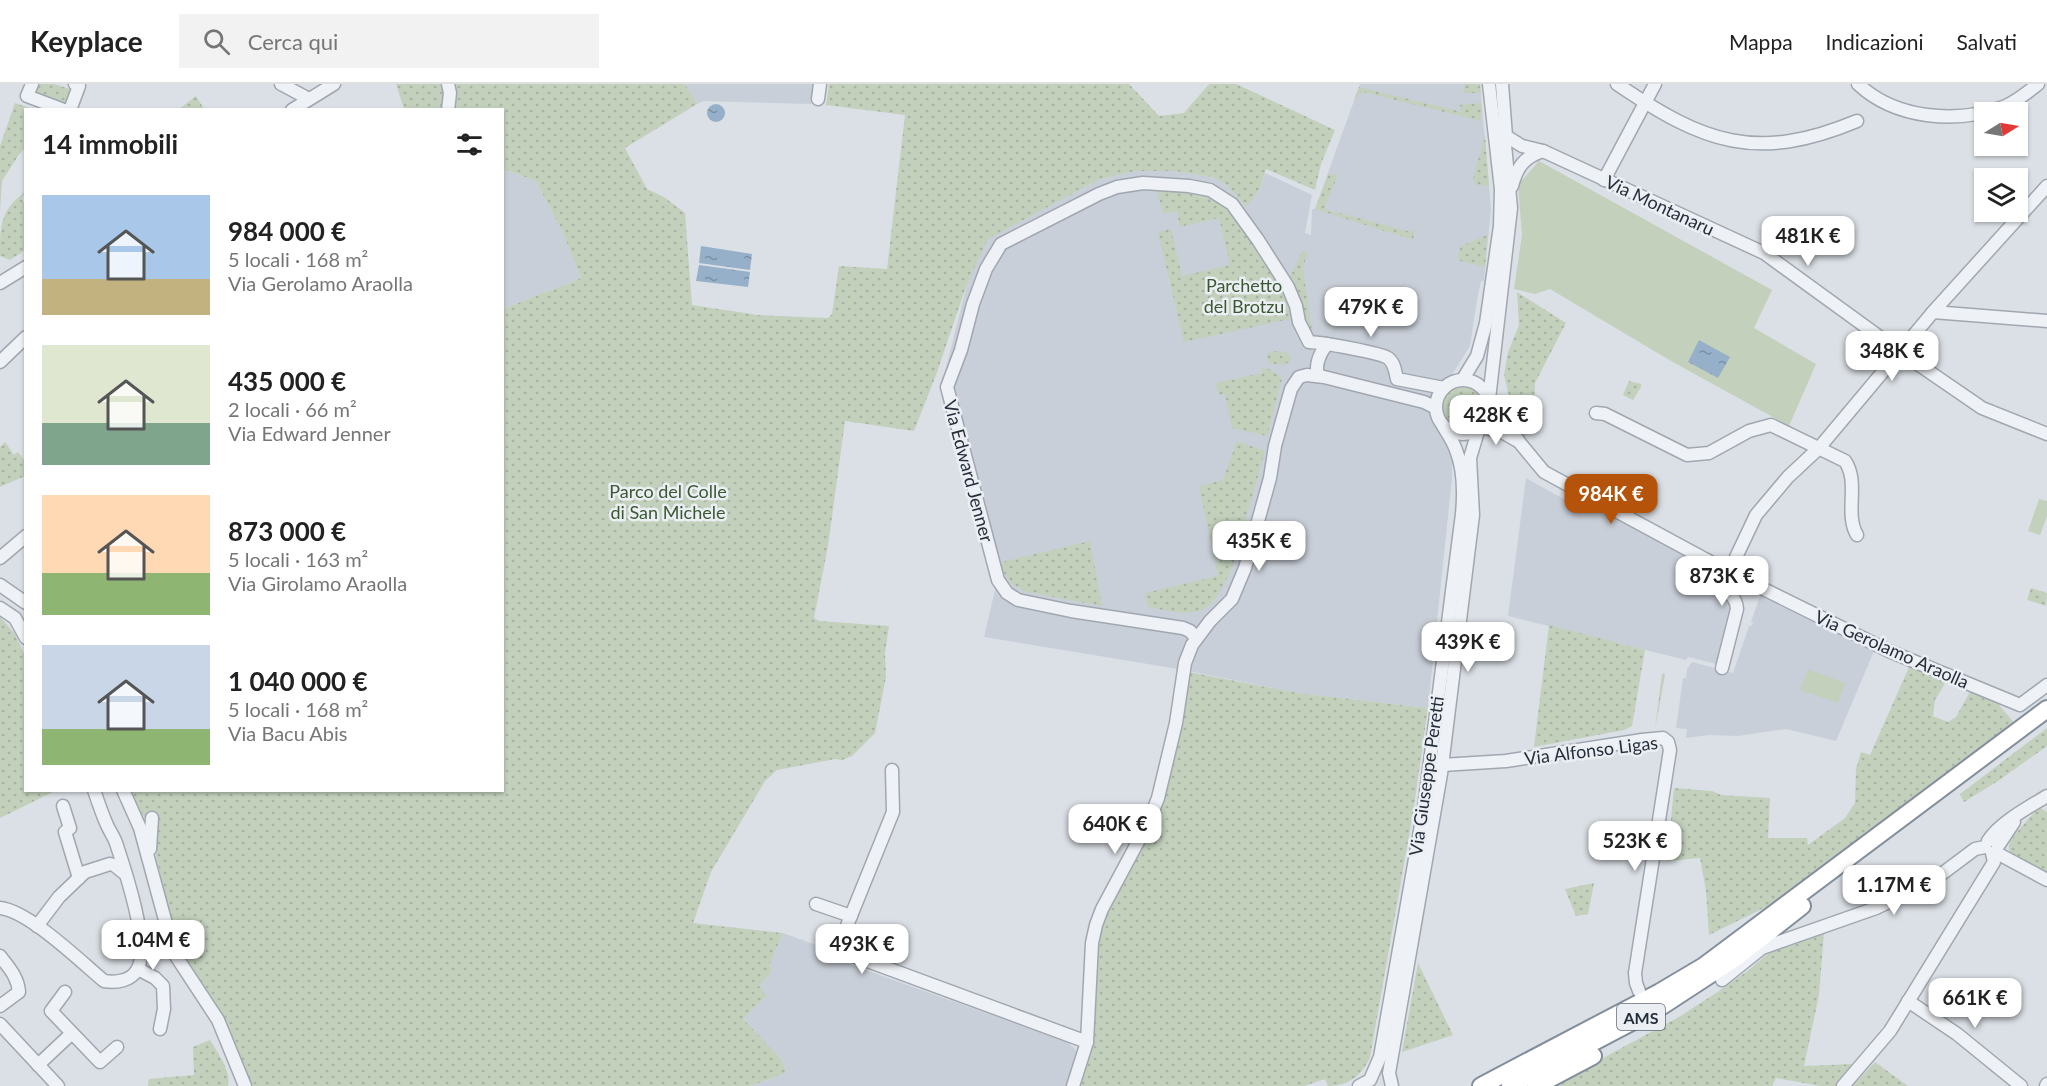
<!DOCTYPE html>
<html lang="it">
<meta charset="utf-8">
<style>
body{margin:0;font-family:Lato,sans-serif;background:#f2f2f2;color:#222;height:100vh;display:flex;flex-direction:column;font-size:22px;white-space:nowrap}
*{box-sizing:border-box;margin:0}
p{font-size:20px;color:#767676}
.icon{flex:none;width:33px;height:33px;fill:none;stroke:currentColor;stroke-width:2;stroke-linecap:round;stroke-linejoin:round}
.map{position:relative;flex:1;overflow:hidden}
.sheet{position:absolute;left:24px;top:24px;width:480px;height:684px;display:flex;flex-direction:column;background:#fff;border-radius:0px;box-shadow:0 2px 4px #0004}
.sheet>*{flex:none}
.needle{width:39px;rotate:79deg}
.tools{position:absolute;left:1974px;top:18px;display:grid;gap:12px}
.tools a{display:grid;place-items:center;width:54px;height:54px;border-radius:0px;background:#fff;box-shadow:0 2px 4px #0004;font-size:30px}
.price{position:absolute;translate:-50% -51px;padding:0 14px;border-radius:12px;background:#fff;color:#222;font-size:20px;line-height:39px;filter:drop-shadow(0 2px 3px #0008)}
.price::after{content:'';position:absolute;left:50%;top:36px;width:18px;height:14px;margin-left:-9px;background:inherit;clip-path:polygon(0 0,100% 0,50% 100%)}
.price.selected{background:#b45309;color:#fff}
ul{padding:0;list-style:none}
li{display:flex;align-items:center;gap:18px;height:150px;padding:0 18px}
li span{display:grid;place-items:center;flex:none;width:168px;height:120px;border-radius:0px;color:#555}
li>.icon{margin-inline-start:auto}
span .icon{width:72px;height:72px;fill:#fffc;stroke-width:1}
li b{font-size:26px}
h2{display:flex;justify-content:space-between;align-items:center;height:72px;padding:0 18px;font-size:26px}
header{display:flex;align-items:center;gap:36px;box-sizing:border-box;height:84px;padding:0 30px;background:#fff;border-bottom:2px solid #e0e0e0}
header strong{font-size:28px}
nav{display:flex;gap:33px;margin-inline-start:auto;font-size:21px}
.search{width:420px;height:54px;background:#f2f2f2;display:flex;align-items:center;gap:15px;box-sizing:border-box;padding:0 21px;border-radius:0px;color:#767676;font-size:22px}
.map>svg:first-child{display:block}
.built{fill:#c9cfd8}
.green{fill:url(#green-dots)}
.pitch{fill:#c2d0bc}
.water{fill:url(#water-ripples)}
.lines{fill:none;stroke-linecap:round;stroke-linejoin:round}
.minor-casing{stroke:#a1a7b0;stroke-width:15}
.highway-casing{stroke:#838e9d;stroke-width:20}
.minor{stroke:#eef1f5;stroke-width:12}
.highway{stroke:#fff;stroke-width:16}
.labels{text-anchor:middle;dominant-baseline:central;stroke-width:5;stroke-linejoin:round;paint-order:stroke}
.shield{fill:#ebeff4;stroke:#606973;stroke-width:1.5}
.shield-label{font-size:16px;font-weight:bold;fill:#252f3c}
.street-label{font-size:18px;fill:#252f3c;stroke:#ebeff4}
.park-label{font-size:18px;fill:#3b5832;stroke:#ebeff4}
</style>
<header>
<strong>Keyplace</strong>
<div class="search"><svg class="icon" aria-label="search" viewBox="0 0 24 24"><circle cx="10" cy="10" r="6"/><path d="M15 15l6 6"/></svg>Cerca qui</div>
<nav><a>Mappa</a><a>Indicazioni</a><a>Salvati</a></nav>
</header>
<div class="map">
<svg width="2047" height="1002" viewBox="0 0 2047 1002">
<defs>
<pattern id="green-dots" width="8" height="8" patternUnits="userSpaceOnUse" patternTransform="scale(1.5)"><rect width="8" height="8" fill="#c2d0bc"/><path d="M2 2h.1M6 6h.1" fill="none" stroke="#a7b3a2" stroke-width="1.8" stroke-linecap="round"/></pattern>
<pattern id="water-ripples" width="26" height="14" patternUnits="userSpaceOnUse" patternTransform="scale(1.5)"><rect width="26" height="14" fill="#95b0c8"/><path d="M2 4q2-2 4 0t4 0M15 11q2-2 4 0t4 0" fill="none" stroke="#7990a4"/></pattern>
</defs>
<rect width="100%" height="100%" fill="#dbe0e6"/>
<g class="built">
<polygon points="685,0 814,0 811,20 704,17 697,20"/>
<polygon points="1360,0 1480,0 1491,125 1484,197 1481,197 1476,222 1470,262 1440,310 1437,317 1438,332 1452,362 1452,394 1428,624 1298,609 1178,585 984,553 995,506 943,296 967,200 987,155 1100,95 1136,87 1175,87 1212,93 1225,100 1247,123 1260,104 1265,89 1312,111 1305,149 1311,151 1312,125 1315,125"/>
<polygon points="502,85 536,97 563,149 581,194 503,225"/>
<polygon points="1526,394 1578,423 1601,423 1696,476 1707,503 1726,515 1730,520 1731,526 1717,580 1688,573 1686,576 1508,532"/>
<polygon points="1760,512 1874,567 1836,657 1786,645 1737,652 1709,651 1686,654 1687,645 1676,644 1683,594 1686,594 1687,585 1692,578 1733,589 1749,542 1751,542 1753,539 1751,538"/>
<polygon points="783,849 833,867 834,874 871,888 1067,958 1075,965 1077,970 1066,1002 750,1002 786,989 782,976 742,935 765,913 759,902 772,888 770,880"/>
</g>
<g class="green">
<polygon points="37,0 54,0 70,5 65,21 34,9"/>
<polygon points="396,0 685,0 697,20 625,64 647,105 664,113 685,129 692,221 758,231 828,234 832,230 839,182 887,185 905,31 826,21 829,0 1129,0 1159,32 1184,29 1209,0 1236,0 1335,46 1321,80 1315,106 1266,85 1260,104 1247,123 1225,100 1212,93 1175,87 1136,87 1100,95 988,155 967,200 936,291 914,347 845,337 828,462 814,534 819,537 889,542 885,569 886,593 875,649 852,672 842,676 835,675 777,686 765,697 711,788 693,839 783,849 770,880 772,888 759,902 766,912 743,935 782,976 786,989 750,1002 248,1002 228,946 179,862 174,848 156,772 158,738 156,734 143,732 130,707 502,706 503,225 581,194 563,149 536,97 503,85 502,26 404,25"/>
<polygon points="1465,0 1480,0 1481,9 1463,9"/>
<polygon points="1359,3 1462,28 1459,21 1481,19 1482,28 1480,30 1481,37 1363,8 1354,15"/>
<polygon points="196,12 204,25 179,25"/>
<polygon points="15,19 33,25 26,26 25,64 20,69 2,97 0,128 0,62"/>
<polygon points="1485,51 1489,102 1476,101 1473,95"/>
<polygon points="1332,90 1338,91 1324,125 1411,148 1415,145 1413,156 1315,125 1328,91"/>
<path d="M1164 105C1179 106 1197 105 1210 112 1232 123 1270 180 1281 204 1285 214 1288 224 1290 235L1184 258 1158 148 1171 145 1182 192 1230 181 1219 134 1180 143 1177 127 1163 130 1157 106Z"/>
<path d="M25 108 22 115 25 121V166L10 176 0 172C0 143 0 126 25 108Z"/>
<polygon points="1487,151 1485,183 1457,176 1461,162"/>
<polygon points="1302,167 1307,169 1303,185 1313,253 1308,250 1298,210 1290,193"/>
<polygon points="1517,208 1566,239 1535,299 1534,331 1524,354 1510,316 1504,291 1508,268 1519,241"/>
<polygon points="1276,267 1286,268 1290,272 1290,278 1283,281 1268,279 1267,270"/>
<polygon points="1261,283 1272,286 1282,295 1267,352 1232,344 1225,310 1219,311 1216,299 1262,289"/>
<polygon points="1629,297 1641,300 1641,303 1633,316 1623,311"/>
<circle cx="1464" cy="323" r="21"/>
<path d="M1237 357 1265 367 1233 481C1210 533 1202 534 1148 523L1145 509 1218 492 1199 402 1223 396Z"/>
<polygon points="5,358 14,371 18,368 25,377 25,392 0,403 0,363"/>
<polygon points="1090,457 1102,522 1027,508 1012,500 1000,483 1005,477"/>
<polygon points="2031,504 2047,509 2046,522 2027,516"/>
<polygon points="0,533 15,550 25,572 26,706 55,707 0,734"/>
<polygon points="1549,541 1645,566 1632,642 1624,646 1534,663"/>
<polygon points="1910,581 1947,596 1935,616 1933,632 1948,638 1956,633 1971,606 1994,615 2015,640 1776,818 1709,851 1706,807 1700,774 1667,777 1674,704 1712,707 1721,711 1770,714 1768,754 1807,754 1808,761 1845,734 1855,719 1856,685 1861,668 1870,671"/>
<path d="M1189 588 1298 609 1428 624 1413 729 1370 973C1362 992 1348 1002 1328 1002L1325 995 1304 1002H1081L1094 952 1097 873 1103 838 1151 747 1167 703Z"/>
<polygon points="1664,589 1665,591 1655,645 1662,590"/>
<polygon points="2047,644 2047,662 1998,697 1964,718 1960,710"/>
<path d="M2039 723 2047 728V790L2012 771C2010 767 2008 766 2009 761 2013 750 2031 733 2039 723Z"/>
<polygon points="1594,799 1588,830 1576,832 1565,805"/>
<polygon points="1824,849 1819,911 1804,982 1855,980 1836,1002 1820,1002 1776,994 1772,1002 1551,1002 1679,933 1713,911 1749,886 1773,865 1791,862"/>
<polygon points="1418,879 1453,951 1402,968"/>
<path d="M210 956C217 968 232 988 228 1002H148L149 995 194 991 193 963Z"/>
<polygon points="1875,978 1908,1002 1853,1002"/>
</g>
<g class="pitch">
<polygon points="1539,77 1772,206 1754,244 1816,280 1789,342 1671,277 1550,205 1535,210 1514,205 1522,151 1518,101"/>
<polygon points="2039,415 2047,417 2047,432 2040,451 2028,447"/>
<polygon points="1808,585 1845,599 1838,619 1800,606"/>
</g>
<g class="water">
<circle cx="716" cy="29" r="9"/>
<polygon points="701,162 752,170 750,186 699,179"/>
<polygon points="699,181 750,188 748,203 696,197"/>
<polygon points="1699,256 1730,273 1718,294 1688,278"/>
</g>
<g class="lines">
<g class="minor-casing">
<g id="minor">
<polyline points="32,0 27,12 64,26"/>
<polyline points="281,0 309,15"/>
<polyline points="448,0 450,9 448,26"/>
<polyline points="1502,0 1506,52 1505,61 1511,124 1489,315 1520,359 1544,388 1729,488 1889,567 2020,621 2047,601"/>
<path d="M1617 0C1704 59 1756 79 1857 37"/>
<path d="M1858 0C1895 35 1956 40 2003 23 2015 19 2028 8 2038 0"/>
<polyline points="818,15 820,0"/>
<polyline points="70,26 79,2 75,0"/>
<polyline points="292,26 334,0"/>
<polyline points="1506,52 1522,62 1543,67 1764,169 1899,267 1982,324 2047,350"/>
<polyline points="1604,96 1655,0"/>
<path d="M1512 102C1517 83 1524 73 1543 67"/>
<polyline points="0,199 26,183"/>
<polyline points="1933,228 2047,237"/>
<polyline points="0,278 26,253"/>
<path d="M1318 292C1315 281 1320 269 1327 260"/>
<polyline points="1463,295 1477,272 1486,239 1500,142 1501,105 1489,0"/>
<circle cx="1463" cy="323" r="27"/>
<path d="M1596 329 1605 330 1687 371 1709 369 1749 347 1771 341 1845 377C1860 399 1844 429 1857 451"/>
<polyline points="1481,343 1502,348 1516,356"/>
<polyline points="0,474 26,452"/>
<path d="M1707 476 1710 495C1721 504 1736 509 1737 525L1722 584"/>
<polyline points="1729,488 1756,431 1788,393 1819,364 1933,228 2047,102"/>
<polyline points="0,501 26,519"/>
<polyline points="0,524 15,534 26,554"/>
<path d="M1196 554 1190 547 1183 544 1071 527 1018 516 1007 509 998 496 947 303 961 266 973 220 986 185 1001 160 1099 110 1117 103 1143 99 1189 102 1210 106 1232 120 1258 156 1288 203 1296 222 1299 238 1309 258C1320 258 1381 269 1388 274 1395 279 1395 288 1397 295L1444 304"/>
<polyline points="1442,681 1506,677 1642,656 1663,654 1668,658 1670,666 1635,889 1636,899 1639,907"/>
<polyline points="892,686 893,728 842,854 841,863 846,869 1087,958"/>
<polyline points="123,706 140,744 174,869 218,936 245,1002"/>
<polyline points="63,722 70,744 65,748 79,794"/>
<path d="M1988 757C1999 739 2029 723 2047 712"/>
<polyline points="1998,762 2014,738"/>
<polyline points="150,765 152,734"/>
<polyline points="1995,768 2047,796"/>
<polyline points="816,820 851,832"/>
<path d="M0 824C29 827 80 877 104 897 116 899 131 897 137 886 151 864 125 786 117 762 115 754 110 748 107 741 102 730 98 718 94 706"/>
<polyline points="37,842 59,813 85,788 110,780 114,781 124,789"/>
<path d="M0 872C9 884 18 893 19 908L0 922"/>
<polyline points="138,885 155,894 163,902 164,925 160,945"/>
<polyline points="1722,896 1762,864 1876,824 1909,808 1943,789 1975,765 1985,763"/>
<polyline points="65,908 51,927 100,978 117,963"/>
<polyline points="1908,917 1957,950 2021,1002"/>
<polyline points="0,940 58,1002"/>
<polyline points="38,981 71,950"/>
<polyline points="1073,1002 1087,958 1092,859 1096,841 1102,825 1148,739 1158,714 1176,639 1185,579 1192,561 1210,537 1232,515 1245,484 1270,394 1275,362 1291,305 1299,293 1307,291 1324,293 1424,318 1436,324"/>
<path d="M1359 1002 1370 996 1380 973 1424 724 1462 430C1464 409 1464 386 1456 366 1453 357 1447 349 1442 340"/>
<polyline points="1392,1002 1389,989 1441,690 1473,431 1470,374 1479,344"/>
<polyline points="1843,1002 1890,947 1994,778 1992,769"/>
<polyline points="2046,1002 2047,1000"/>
</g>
</g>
<g class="highway-casing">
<g id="highway">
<polyline points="1481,1002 1660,908 1704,882 2047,625"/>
<polyline points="1510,1002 1662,922 1737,873 1802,822"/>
<polyline points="1536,1002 1593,972"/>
</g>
</g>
<use href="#minor" class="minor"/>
<use href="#highway" class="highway"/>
</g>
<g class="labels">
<rect class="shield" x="1617" y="920" width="48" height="26" rx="4.5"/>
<g class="shield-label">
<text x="1641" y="933">AMS</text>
</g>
<g class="street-label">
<text transform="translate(1660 121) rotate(25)">Via Montanaru</text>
<text transform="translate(969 387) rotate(75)">Via Edward Jenner</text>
<text transform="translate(1892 565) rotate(24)">Via Gerolamo Araolla</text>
<text transform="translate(1591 666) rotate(-7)">Via Alfonso Ligas</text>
<text transform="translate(1426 692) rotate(-82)">Via Giuseppe Peretti</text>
</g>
<g class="park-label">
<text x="1244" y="201">Parchetto<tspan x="1244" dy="21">del Brotzu</tspan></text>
<text x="668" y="407">Parco del Colle<tspan x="668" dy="21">di San Michele</tspan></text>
</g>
</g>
</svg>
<div class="tools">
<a><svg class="needle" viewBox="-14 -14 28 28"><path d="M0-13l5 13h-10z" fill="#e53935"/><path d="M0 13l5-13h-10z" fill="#767676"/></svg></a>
<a><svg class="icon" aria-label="layers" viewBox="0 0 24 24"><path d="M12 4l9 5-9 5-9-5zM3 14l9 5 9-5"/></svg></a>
</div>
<b class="price" style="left:1808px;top:183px">481K €</b>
<b class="price" style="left:1371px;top:254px">479K €</b>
<b class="price" style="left:1892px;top:298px">348K €</b>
<b class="price" style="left:1496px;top:362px">428K €</b>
<b class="price selected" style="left:1611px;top:441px">984K €</b>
<b class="price" style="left:1259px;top:488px">435K €</b>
<b class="price" style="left:1722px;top:523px">873K €</b>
<b class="price" style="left:1468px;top:589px">439K €</b>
<b class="price" style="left:1115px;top:771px">640K €</b>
<b class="price" style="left:1635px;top:788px">523K €</b>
<b class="price" style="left:1894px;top:832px">1.17M €</b>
<b class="price" style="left:153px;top:887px">1.04M €</b>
<b class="price" style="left:862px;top:891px">493K €</b>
<b class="price" style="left:1975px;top:945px">661K €</b>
<section class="sheet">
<h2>14 immobili<svg class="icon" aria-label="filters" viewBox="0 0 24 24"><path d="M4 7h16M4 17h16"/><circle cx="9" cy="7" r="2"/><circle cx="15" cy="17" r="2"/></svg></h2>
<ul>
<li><span style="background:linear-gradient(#a9c7e8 70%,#c2b280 0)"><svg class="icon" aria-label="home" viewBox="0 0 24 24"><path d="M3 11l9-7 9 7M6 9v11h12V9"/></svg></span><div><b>984 000 €</b><p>5 locali · 168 m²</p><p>Via Gerolamo Araolla</p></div></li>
<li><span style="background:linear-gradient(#dfe7d0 65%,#7fa58c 0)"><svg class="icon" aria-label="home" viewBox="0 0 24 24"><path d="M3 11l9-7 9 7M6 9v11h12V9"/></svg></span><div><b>435 000 €</b><p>2 locali · 66 m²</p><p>Via Edward Jenner</p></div></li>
<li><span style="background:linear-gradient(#ffd9b3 65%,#8fb573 0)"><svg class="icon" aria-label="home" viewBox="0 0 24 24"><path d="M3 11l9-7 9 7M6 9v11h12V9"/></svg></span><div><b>873 000 €</b><p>5 locali · 163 m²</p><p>Via Girolamo Araolla</p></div></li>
<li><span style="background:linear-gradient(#c9d6e8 70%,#8fb573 0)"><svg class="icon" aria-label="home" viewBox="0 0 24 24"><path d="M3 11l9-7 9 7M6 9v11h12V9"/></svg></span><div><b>1 040 000 €</b><p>5 locali · 168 m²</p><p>Via Bacu Abis</p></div></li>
</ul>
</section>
</div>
